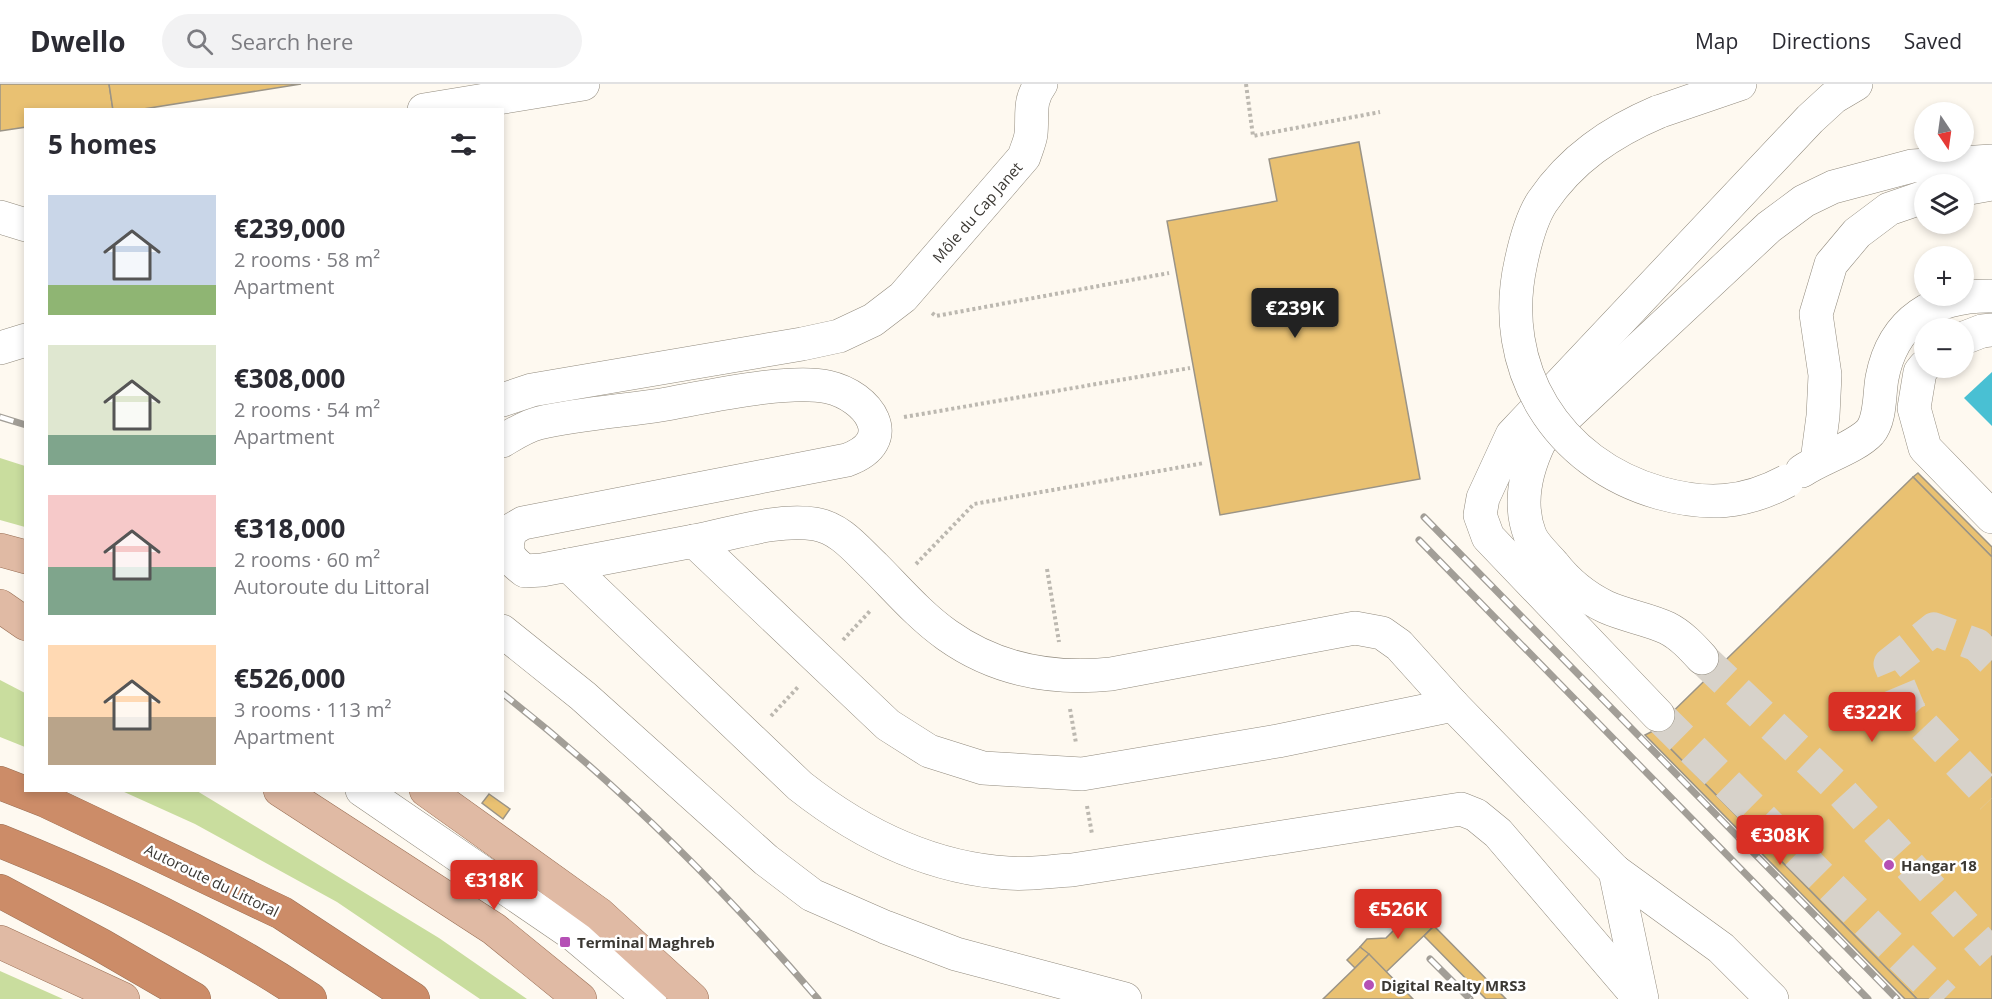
<!DOCTYPE html>
<meta charset="utf-8">
<style>
body{margin:0;font-family:"Open Sans",sans-serif;background:#f2f2f3;color:#2b2b33;height:100vh;display:flex;flex-direction:column;font-size:22px;white-space:nowrap}
*{box-sizing:border-box;margin:0}
p{font-size:20px;color:#7c7c81}
.icon{flex:none;width:33px;height:33px;fill:none;stroke:currentColor;stroke-width:2;stroke-linecap:round;stroke-linejoin:round}
.map{position:relative;flex:1;overflow:hidden}
.drawer{position:absolute;left:24px;top:24px;width:480px;height:684px;display:flex;flex-direction:column;background:#fff;border-radius:0px;box-shadow:0 3px 9px #0003}
.drawer>*{flex:none}
.needle{width:39px;rotate:167deg}
.buttons{position:absolute;left:1914px;top:18px;display:grid;gap:12px}
.buttons a{display:grid;place-items:center;width:60px;height:60px;border-radius:50%;background:#fff;box-shadow:0 3px 9px #0003;font-size:30px}
.price{position:absolute;translate:-50% -51px;padding:0 14px;border-radius:6px;background:#d93025;color:#fff;font-size:20px;line-height:39px;filter:drop-shadow(0 2px 3px #0008)}
.price::after{content:'';position:absolute;left:50%;top:36px;width:18px;height:14px;margin-left:-9px;background:inherit;clip-path:polygon(0 0,100% 0,50% 100%)}
.price.on{background:#222;color:#fff}
ul{padding:0;list-style:none}
li{display:flex;align-items:center;gap:18px;height:150px;padding:0 24px}
li span{display:grid;place-items:center;flex:none;width:168px;height:120px;border-radius:0px;color:#555}
li>.icon{margin-inline-start:auto}
span .icon{width:72px;height:72px;fill:#fffc;stroke-width:1}
li b{font-size:26px}
h2{display:flex;justify-content:space-between;align-items:center;height:72px;padding:0 24px;font-size:26px}
header{display:flex;align-items:center;gap:36px;box-sizing:border-box;height:84px;padding:0 30px;background:#fff;border-bottom:2px solid #e1e1e2}
header strong{font-size:28px}
nav{display:flex;gap:33px;margin-inline-start:auto;font-size:21px}
.search{width:420px;height:54px;background:#f2f2f3;display:flex;align-items:center;gap:15px;box-sizing:border-box;padding:0 21px;border-radius:33px;color:#7c7c81;font-size:22px}
.map>svg:first-child{display:block}
.green{fill:#c9dd9e}
.water{fill:#49c0d3}
.building{fill:#e9c172;stroke:#9b9486;stroke-width:1.5}
.lines{fill:none;stroke-linecap:round;stroke-linejoin:round}
.minor-tunnel{stroke:#d7d2ca;stroke-width:33;stroke-dasharray:33 16;stroke-linecap:butt}
.minor-casing{stroke:#918a7d;stroke-width:34}
.major-casing{stroke:#996f55;stroke-width:34}
.highway-casing{stroke:#996f55;stroke-width:34}
.path{stroke:#bcb8b0;stroke-width:4;stroke-dasharray:3 3;stroke-linecap:butt}
.minor{stroke:#fff;stroke-width:33}
.major{stroke:#e0baa4;stroke-width:33}
.highway{stroke:#cc8c68;stroke-width:33}
.rail-casing{stroke:#a29e97;stroke-width:7}
.rail{stroke:#fff;stroke-width:4.5;stroke-dasharray:14;stroke-linecap:butt}
.minor-bridge-casing{stroke:#918a7d;stroke-width:34;stroke-linecap:butt}
.minor-bridge{stroke:#fff;stroke-width:33}
.poi-dot{fill:#b550b5;stroke:#fff;stroke-width:2}
.labels{text-anchor:middle;dominant-baseline:central;stroke-width:5;stroke-linejoin:round;paint-order:stroke}
.street-label{font-size:15px;fill:#3b3833;stroke:#fff}
.poi-label{font-size:15px;font-weight:bold;fill:#3b3833;stroke:#fff;text-anchor:start}
</style>
<header>
<strong>Dwello</strong>
<div class="search"><svg class="icon" aria-label="search" viewBox="0 0 24 24"><circle cx="10" cy="10" r="6"/><path d="M15 15l6 6"/></svg>Search here</div>
<nav><a>Map</a><a>Directions</a><a>Saved</a></nav>
</header>
<div class="map">
<svg width="1992" height="915" viewBox="0 0 1992 915">
<rect width="100%" height="100%" fill="#fef9f0"/>
<g class="green">
<polygon points="0,374 25,382 25,443 0,436"/>
<polygon points="0,596 25,609 25,663 0,653"/>
<polygon points="122,707 197,707 439,854 527,915 480,915 337,818 195,740"/>
<polygon points="0,887 63,915 0,915"/>
</g>
<polygon class="water" points="1992,288 1992,342 1964,314"/>
<g class="building">
<polygon points="0,0 109,0 113,26 26,26 26,43 0,47"/>
<polygon points="109,0 301,0 137,26 113,26"/>
<polygon points="1359,58 1420,395 1220,431 1167,137 1277,117 1269,75"/>
<polygon points="1918,389 1992,463 1992,473 1913,393"/>
<polygon points="1913,393 1992,473 1992,915 1917,915 1653,647"/>
<polygon points="1653,647 1917,915 1905,915 1645,651"/>
<polygon points="489,710 510,725 503,735 482,719"/>
<polygon points="1417,823 1434,842 1386,888 1360,863 1367,855 1386,854"/>
<polygon points="1434,842 1506,915 1486,915 1424,852"/>
<polygon points="1360,863 1369,870 1355,884 1347,876"/>
<polygon points="1369,870 1413,915 1323,915 1355,884"/>
</g>
<g class="lines">
<g class="minor-tunnel">
<polyline points="1702,574 1837,703 1992,871"/>
<polyline points="1992,576 1977,561 1934,545 1890,580 1910,628 1992,714"/>
<polyline points="1658,631 1944,915"/>
</g>
<g class="minor-casing">
<g id="minor">
<polyline points="424,26 583,0"/>
<polyline points="1658,28 1740,0"/>
<polyline points="1964,105 1992,100"/>
<polyline points="0,133 26,141"/>
<polyline points="1964,254 1982,247 1992,246"/>
<polyline points="0,264 26,256"/>
<polyline points="1924,283 1920,288 1914,324 1925,364 1992,433"/>
<path d="M502 316 532 306 802 260 839 252 873 236 903 213 1024 73C1026 66 1030 58 1031 50 1033 31 1028 17 1041 0"/>
<path d="M502 357C514 350 526 342 539 339 579 330 621 327 661 321 702 314 789 294 828 303 869 312 900 357 847 376L523 439 511 446C504 467 507 474 525 487L542 486 694 457 888 641 929 667 983 684 1082 690 1278 657 1453 621 1615 787 1642 915"/>
<polyline points="1817,377 1823,332 1825,291 1816,230 1831,180 1857,149 1889,125 1924,113"/>
<path d="M1802 387C1821 374 1855 364 1870 348 1881 335 1879 310 1882 294 1893 236 1935 211 1992 212"/>
<path d="M694 457C732 450 777 434 815 440 840 444 857 466 874 482 897 505 920 532 947 551 996 586 1052 596 1111 590L1355 544 1382 549 1399 561 1453 621"/>
<path d="M568 481 800 702C861 750 929 784 1008 789 1029 791 1051 787 1072 786L1461 725 1476 731 1498 749 1639 914"/>
<polyline points="502,547 583,612 766,776 812,811 885,843 956,870 1125,915"/>
<path d="M1702 574C1692 563 1681 551 1667 544 1648 535 1626 532 1606 523 1585 513 1567 498 1553 480 1546 472 1534 461 1530 451 1518 420 1526 386 1540 357L1769 143 1804 117 1833 103 1912 82 1992 77"/>
<polyline points="1658,631 1488,453 1480,431 1483,414 1512,351 1810,35 1834,13 1856,0"/>
<polyline points="362,706 574,851 650,915"/>
<polyline points="1615,787 1721,864 1772,915"/>
</g>
</g>
<g class="major-casing">
<g id="major">
<polyline points="0,466 26,473"/>
<polyline points="0,522 26,540"/>
<polyline points="280,706 494,845 580,915"/>
<polyline points="426,706 599,830 692,915"/>
<polyline points="0,858 123,915"/>
</g>
</g>
<g class="highway-casing">
<g id="highway">
<polyline points="0,699 46,717 282,829 413,915"/>
<path d="M0 757C108 800 214 851 310 915"/>
<polyline points="0,807 101,861 194,915"/>
</g>
</g>
<g class="path">
<polyline points="1246,0 1253,52 1380,28"/>
<polyline points="932,229 936,232 1169,189"/>
<polyline points="904,333 1190,284"/>
<polyline points="916,480 974,420 1204,379"/>
<polyline points="1047,485 1059,558"/>
<polyline points="843,556 871,526"/>
<polyline points="1070,625 1076,659"/>
<polyline points="771,632 799,602"/>
<polyline points="1087,722 1092,750"/>
</g>
<use href="#minor" class="minor"/>
<use href="#major" class="major"/>
<use href="#highway" class="highway"/>
<g class="rail-casing">
<g id="rail">
<polyline points="0,333 26,341"/>
<polyline points="1424,433 1897,915"/>
<polyline points="1419,456 1868,915"/>
<path d="M502 609C618 700 722 803 818 915"/>
<polyline points="1430,875 1470,915"/>
</g>
</g>
<use href="#rail" class="rail"/>
<g class="minor-bridge-casing">
<path id="minor-bridge" d="M1658 28C1611 48 1571 75 1542 118 1531 135 1525 159 1521 178 1497 284 1557 380 1660 409 1707 422 1744 420 1787 397"/>
</g>
<use href="#minor-bridge" class="minor-bridge"/>
</g>
<g class="poi-dot">
<circle cx="1889" cy="781" r="6"/>
<rect x="559" y="852" width="12" height="12" rx="3"/>
<circle cx="1369" cy="901" r="6"/>
</g>
<g class="labels">
<g class="street-label">
<text transform="translate(977 128) rotate(-49)">Môle du Cap Janet</text>
<text transform="translate(212 796) rotate(26)">Autoroute du Littoral</text>
</g>
<g class="poi-label">
<text x="1901" y="781">Hangar 18</text>
<text x="577" y="858">Terminal Maghreb</text>
<text x="1381" y="901">Digital Realty MRS3</text>
</g>
</g>
</svg>
<div class="buttons">
<a><svg class="needle" viewBox="-14 -14 28 28"><path d="M0-13l5 13h-10z" fill="#e53935"/><path d="M0 13l5-13h-10z" fill="#7c7c81"/></svg></a>
<a><svg class="icon" aria-label="layers" viewBox="0 0 24 24"><path d="M12 4l9 5-9 5-9-5zM3 14l9 5 9-5"/></svg></a>
<a>+</a>
<a>−</a>
</div>
<b class="price on" style="left:1295px;top:255px">€239K</b>
<b class="price" style="left:1872px;top:659px">€322K</b>
<b class="price" style="left:1780px;top:782px">€308K</b>
<b class="price" style="left:494px;top:827px">€318K</b>
<b class="price" style="left:1398px;top:856px">€526K</b>
<section class="drawer">
<h2>5 homes<svg class="icon" aria-label="filters" viewBox="0 0 24 24"><path d="M4 7h16M4 17h16"/><circle cx="9" cy="7" r="2"/><circle cx="15" cy="17" r="2"/></svg></h2>
<ul>
<li><span style="background:linear-gradient(#c9d6e8 75%,#8fb573 0)"><svg class="icon" aria-label="home" viewBox="0 0 24 24"><path d="M3 11l9-7 9 7M6 9v11h12V9"/></svg></span><div><b>€239,000</b><p>2 rooms · 58 m²</p><p>Apartment</p></div></li>
<li><span style="background:linear-gradient(#dfe7d0 75%,#7fa58c 0)"><svg class="icon" aria-label="home" viewBox="0 0 24 24"><path d="M3 11l9-7 9 7M6 9v11h12V9"/></svg></span><div><b>€308,000</b><p>2 rooms · 54 m²</p><p>Apartment</p></div></li>
<li><span style="background:linear-gradient(#f6c9c9 60%,#7fa58c 0)"><svg class="icon" aria-label="home" viewBox="0 0 24 24"><path d="M3 11l9-7 9 7M6 9v11h12V9"/></svg></span><div><b>€318,000</b><p>2 rooms · 60 m²</p><p>Autoroute du Littoral</p></div></li>
<li><span style="background:linear-gradient(#ffd9b3 60%,#b9a48a 0)"><svg class="icon" aria-label="home" viewBox="0 0 24 24"><path d="M3 11l9-7 9 7M6 9v11h12V9"/></svg></span><div><b>€526,000</b><p>3 rooms · 113 m²</p><p>Apartment</p></div></li>
</ul>
</section>
</div>
